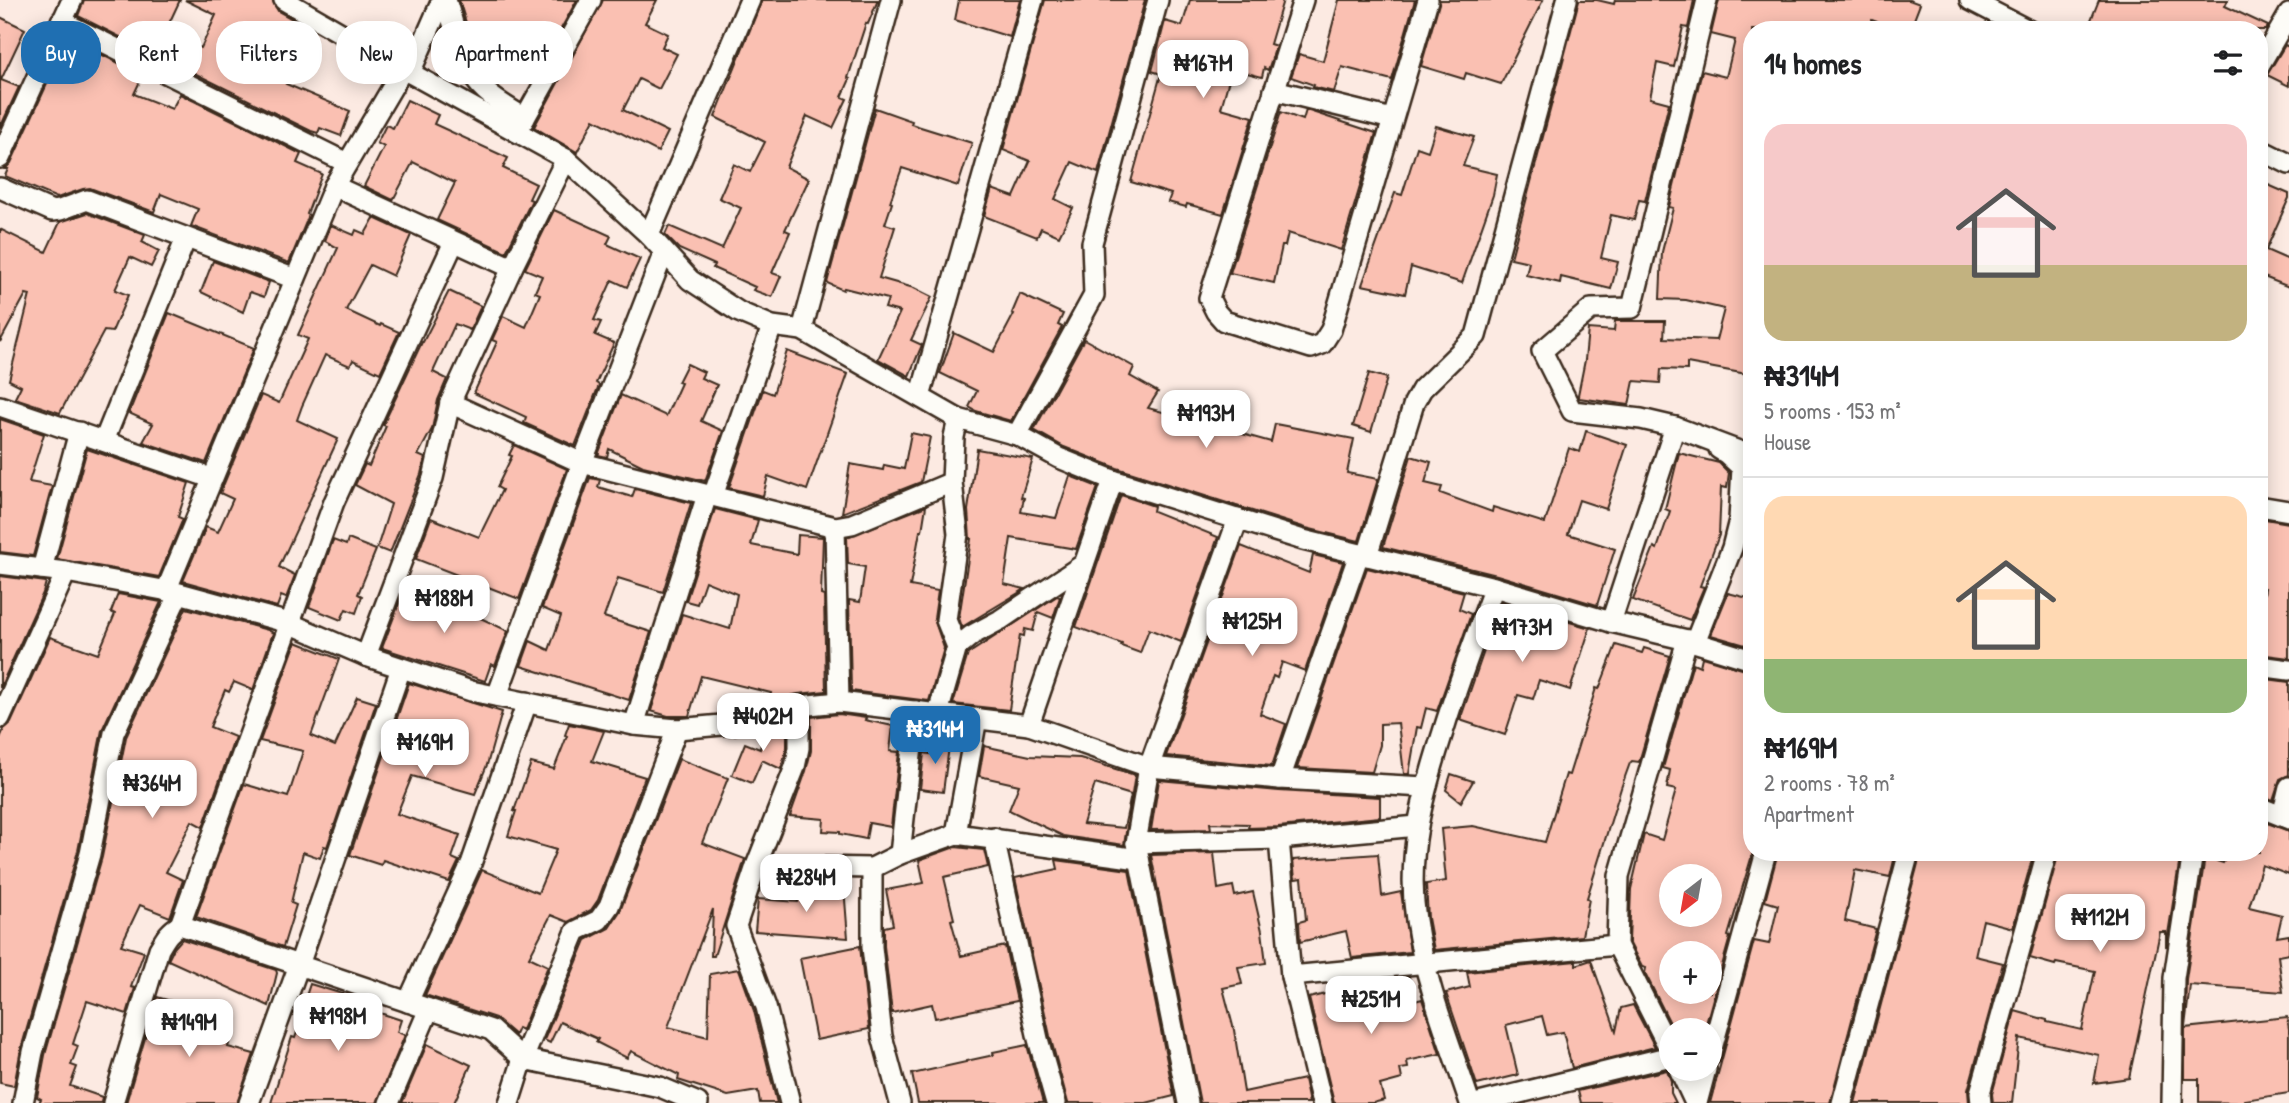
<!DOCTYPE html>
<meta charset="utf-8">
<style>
body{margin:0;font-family:"Patrick Hand",sans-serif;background:#f2f2f2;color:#202124;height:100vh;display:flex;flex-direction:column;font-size:26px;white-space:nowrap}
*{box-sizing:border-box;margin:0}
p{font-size:23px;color:#757577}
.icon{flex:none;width:38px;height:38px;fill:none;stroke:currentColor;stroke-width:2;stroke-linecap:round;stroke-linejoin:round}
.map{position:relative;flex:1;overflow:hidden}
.side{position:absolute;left:1743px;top:21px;width:525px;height:840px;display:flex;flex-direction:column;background:#fff;border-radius:28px;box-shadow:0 4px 18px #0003}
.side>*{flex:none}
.top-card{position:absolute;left:21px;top:21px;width:665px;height:63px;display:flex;gap:14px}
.needle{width:46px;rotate:211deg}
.tools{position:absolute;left:1659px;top:864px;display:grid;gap:14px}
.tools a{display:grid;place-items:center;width:63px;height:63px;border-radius:50%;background:#fff;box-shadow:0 4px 18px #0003;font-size:35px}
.price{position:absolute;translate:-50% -60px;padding:0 16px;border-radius:14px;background:#fff;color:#222;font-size:23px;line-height:46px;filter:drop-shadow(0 2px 4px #0008)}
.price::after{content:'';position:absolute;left:50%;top:42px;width:21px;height:16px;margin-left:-10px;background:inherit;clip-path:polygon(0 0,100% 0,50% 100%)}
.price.on{background:#1f6fb2;color:#fff}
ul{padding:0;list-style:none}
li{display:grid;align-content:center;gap:14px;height:371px;padding:0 21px}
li+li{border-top:2px solid #e0e0e0}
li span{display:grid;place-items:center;height:217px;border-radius:21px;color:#555}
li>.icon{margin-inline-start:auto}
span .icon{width:126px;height:126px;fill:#fffc;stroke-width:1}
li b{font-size:30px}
h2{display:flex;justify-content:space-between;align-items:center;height:84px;padding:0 21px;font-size:30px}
.tag{padding:0 24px;border-radius:28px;background:#fff;box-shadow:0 4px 18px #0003;font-size:24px;line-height:63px}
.tag.on{background:#1f6fb2;color:#fff}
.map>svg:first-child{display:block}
.building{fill:#fac0b2;stroke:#3b2a1e;stroke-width:2;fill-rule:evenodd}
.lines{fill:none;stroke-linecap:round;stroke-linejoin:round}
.minor-casing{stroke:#3b2a1e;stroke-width:24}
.minor{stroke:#fdfcf7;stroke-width:19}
</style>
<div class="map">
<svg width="2289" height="1103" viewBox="0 0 2289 1103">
<rect width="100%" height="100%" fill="#fceae2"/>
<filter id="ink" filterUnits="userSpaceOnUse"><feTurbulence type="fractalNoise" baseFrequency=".0143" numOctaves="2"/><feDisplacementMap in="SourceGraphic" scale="14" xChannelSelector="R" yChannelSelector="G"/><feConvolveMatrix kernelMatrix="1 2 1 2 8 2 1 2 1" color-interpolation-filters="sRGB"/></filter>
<g filter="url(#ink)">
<g class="building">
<polygon points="84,0 180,0 165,32 201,48 216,15 185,0 272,0 278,11 308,28 281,80 287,82 286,84 350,111 341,136 320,128 318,133 311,131 190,71 193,64 157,47 154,54 78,16"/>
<polygon points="459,0 577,0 547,54 489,28 476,55"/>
<polygon points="603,0 657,0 645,23 668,34 662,47 677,54 659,89 639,79 623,110 668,132 658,152 594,119 577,152 534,127"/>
<polygon points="762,0 878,0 868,24 866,23 848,78 850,79 842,97 847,99 833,128 807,116 786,167 809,179 785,230 790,232 772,273 781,276 772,297 753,290 755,287 713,268 715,265 679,249 665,235 669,226 722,249 741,208 719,198 734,164 750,172 765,142 715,117"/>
<polygon points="959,0 1020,0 1010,37 955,20"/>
<polygon points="1045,0 1145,0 1098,173 1072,162 1055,199 1073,208 1059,236 1041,228 1037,237 984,216 992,189 1014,197 1030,161 1003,150"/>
<polygon points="1190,0 1283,0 1270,44 1276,46 1268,70 1264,68 1262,77 1232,69 1221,108 1253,117 1223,214 1187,204 1186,207 1168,202 1171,194 1131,182 1161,74 1152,71 1165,21 1182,26"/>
<polygon points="1339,0 1415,0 1392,80 1342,67 1334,92 1313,87 1314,85 1291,77 1299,54 1323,61"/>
<polygon points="1440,0 1543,0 1501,84 1466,73 1464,79 1421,66"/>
<polygon points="1579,0 1597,0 1614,4 1615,0 1694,0 1688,28 1683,27 1674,67 1657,63 1650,98 1669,103 1645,201 1639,200 1634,220 1611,215 1601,258 1618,262 1611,289 1561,277 1560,283 1526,275 1529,262 1511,258"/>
<polygon points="1719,0 1909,0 1920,4 1910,30 1898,30 1872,20 1868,30 1752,30 1752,205 1747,229 1752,230 1752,375 1687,363 1687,370 1661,369 1660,383 1634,381 1629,405 1579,398 1578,395 1585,360 1588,329 1614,331 1615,321 1665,321 1664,338 1716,340 1724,309 1686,300 1660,299 1662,252 1673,208 1669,207 1702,71 1726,77 1735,40 1711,34"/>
<polygon points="2099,0 2228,0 2225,6 2268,26 2266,30 2087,30"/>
<polygon points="0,17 25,29 1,80 19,87 0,128"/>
<polygon points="68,38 143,75 134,94 172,109 180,94 301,154 297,163 322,174 307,214 309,215 289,263 191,226 198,209 161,194 154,212 90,188 83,189 57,198 5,176 8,169 5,169 11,163"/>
<polygon points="2285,45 2289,47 2289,86 2267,75"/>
<polygon points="407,100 438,115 434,124 508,158 503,168 536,184 529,199 532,200 506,252 437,220 455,183 413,162 393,200 364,186 384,147 377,143 386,125 393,128"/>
<polygon points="875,108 912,121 911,124 972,143 958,186 902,168 890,202 892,203 885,224 895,227 879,278 914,288 932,297 911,340 922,345 909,376 878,359 900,312 885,308 888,299 844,288 843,290 827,283"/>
<polygon points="1306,110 1376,133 1341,250 1288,233 1285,246 1282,246 1274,283 1230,273 1281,112 1303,120"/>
<polygon points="1436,126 1474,137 1463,166 1497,174 1493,195 1462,283 1411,267 1405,294 1362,285 1395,193 1402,195 1417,147 1428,151"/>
<polygon points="2259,181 2289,194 2289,198 2266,250 2289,260 2289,287 2259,275"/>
<polygon points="554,210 611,236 607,244 640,259 627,287 612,280 594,320 601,322 595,335 614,343 596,383 599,385 575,446 524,423 526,417 474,393 497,342 492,340 503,316 526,327 540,294 535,292 542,276 525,269"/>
<polygon points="87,213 145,235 142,242 159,251 151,267 130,257 115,290 128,295 112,332 104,331 60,413 15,398 21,386 9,380 30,295 26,294 0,342 0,229 46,252 60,222"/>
<polygon points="374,218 411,235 393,276 370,265 346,310 380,326 381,324 399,332 380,373 353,360 350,366 325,355 302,406 297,420 338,439 279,567 295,575 286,598 281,596 277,607 183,581 206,527 218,532 233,499 220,493 261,395 279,403 308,339 298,335 338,248 325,241 331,225 354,235 356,230 365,234"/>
<polygon points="213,261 269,282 264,297 250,292 243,312 201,292"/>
<polygon points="449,291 481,306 470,330 455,324 433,372 447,379 438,400 432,429 418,455 425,458 421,474 390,553 377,548 391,504 355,485 365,464 369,466 386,426 383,425 422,342 423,342"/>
<polygon points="1020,294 1063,314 1058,325 1062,327 1011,421 976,411 969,407 977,391 940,373 954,333 994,352 1014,314 1012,313"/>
<polygon points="169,313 254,348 206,463 143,442 153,424 129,413"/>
<polygon points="1084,339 1134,367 1130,376 1158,392 1148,408 1271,442 1275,424 1354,439 1347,473 1378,479 1359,541 1306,528 1117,468 1064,447 1034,430"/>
<polygon points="787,351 848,374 807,490 768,476 763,496 729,488 763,390 773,394"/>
<polygon points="687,364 704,372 701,378 717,385 701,421 723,431 705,481 643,466 609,449 607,457 598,455 621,395 666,416 681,383 678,382"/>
<polygon points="1369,373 1387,378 1371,432 1353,426"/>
<polygon points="0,419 44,434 29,482 52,486 33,556 0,552"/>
<polygon points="1586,431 1627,445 1606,509 1579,500 1568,534 1615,549 1597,605 1497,575 1383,547 1411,456 1431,462 1425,483 1442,487 1440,493 1492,512 1493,507 1545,523 1569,448 1580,452"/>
<polygon points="911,433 930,437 921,482 842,513 850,464 883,470 884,465 904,469"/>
<polygon points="514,445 567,469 519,599 416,559 431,518 479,537 502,490 497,487 512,456 509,455"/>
<polygon points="87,449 189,483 178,517 183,519 159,577 57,559"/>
<polygon points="977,449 1033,459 1021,497 1024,498 1021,512 1056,518 1070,476 1098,487 1076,549 1011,538 1004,584 1025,589 962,627 959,618 971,539 970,539 968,510"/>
<polygon points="1679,453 1719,463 1729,473 1727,488 1721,487 1719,535 1700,586 1704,587 1690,620 1633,600 1654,547 1657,549 1670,511 1665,509"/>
<polygon points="590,478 600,480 598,487 632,497 635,489 691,503 663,592 618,578 604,617 651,632 629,700 521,666 530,641 549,650 561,616 542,608"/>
<polygon points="1121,495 1154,506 1153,511 1218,537 1181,642 1149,629 1140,653 1121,646 1122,644 1076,627"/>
<polygon points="926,506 922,531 920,531 910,586 938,591 934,619 944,648 929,701 851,691 849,600 860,602 865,567 848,564 847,537"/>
<polygon points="715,509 758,520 751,545 797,554 798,535 823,537 821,595 824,596 826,691 798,694 769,701 771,693 701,676 689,716 668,716 651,711 682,614 730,629 737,594 705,581 697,604 686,601"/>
<polygon points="2259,518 2289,523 2289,658 2259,654 2259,627 2265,588 2259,588"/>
<polygon points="348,539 376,550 358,594 362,596 356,613 346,609 341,620 309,607 333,540 346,545"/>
<polygon points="1241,546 1309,573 1313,555 1343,562 1305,671 1282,662 1277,678 1273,676 1260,714 1286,724 1272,766 1166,756"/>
<polygon points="1367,568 1464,592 1459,609 1471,614 1437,711 1426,708 1421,728 1417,727 1409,774 1404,774 1398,723 1380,724 1380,745 1372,772 1297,768"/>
<polygon points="0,576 46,582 43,593 0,688"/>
<polygon points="407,583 508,631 495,666 491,664 485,681 382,648"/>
<polygon points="1728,593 1752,599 1752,647 1711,635"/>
<polygon points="118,594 161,602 102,730 78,851 21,1049 14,1086 0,1083 0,738 4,729 11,723 50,637 98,654 115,614 111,612"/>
<polygon points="1057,596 1060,597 1053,618 1038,612 1033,631 1025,629 1024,636 1020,635 1009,710 953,704 968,654"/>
<polygon points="1501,602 1590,628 1570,690 1539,680 1533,699 1518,695 1505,735 1460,720"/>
<polygon points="186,608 268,630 273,633 253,690 234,682 229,692 225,690 210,727 235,737 203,827 192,821 166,872 183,880 170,917 140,905 121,945 144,952 131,987 135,988 127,1014 87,1001 73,1044 78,1046 71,1065 77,1067 70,1086 102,1097 101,1103 39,1103 41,1099 37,1097 45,1055 102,857 126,737"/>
<polygon points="296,642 339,659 311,736 335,746 357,697 376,703 327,847 324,846 320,858 303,852 291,903 296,905 283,947 196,917 244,784 288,797 303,751 260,741"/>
<polygon points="1616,645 1642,653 1644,648 1670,656 1639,762 1632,761 1630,763 1621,788 1587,898 1589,899 1582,936 1434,950 1428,918 1426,884 1446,881 1441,829 1473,826 1545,842 1566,774 1569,775 1596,688 1599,689"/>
<path d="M1702 657 1752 672 1753 852 1728 936 1730 937 1704 1031H1674L1645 973 1646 968 1642 967 1629 942 1631 889 1644 834 1662 840 1676 790 1667 788 1670 770 1663 768 1693 663 1700 666ZM1671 877H1710V915H1671ZM1671 954H1710V992H1671Z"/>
<polygon points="2259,678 2289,682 2289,775 2280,779 2273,800 2259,795"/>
<polygon points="409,683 502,712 487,765 475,794 412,776 397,814 460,835 452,858 459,861 449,882 383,860 381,865 350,855"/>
<polygon points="839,714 866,718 865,720 893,726 890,751 899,752 891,827 869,823 866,839 840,834 840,832 823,831 824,819 790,816 806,771 811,751 811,717"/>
<polygon points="787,722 787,747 781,769 762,760 752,783 732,775 745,743 760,749 764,728"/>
<polygon points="569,724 604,731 592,761 645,777 598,900 591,910 568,922 551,915 529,957 548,966 522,1030 518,1028 515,1035 495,1018 425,995 482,870 538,893 556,850 508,836 516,811 514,811 531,763 554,769 567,736 565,735"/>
<polygon points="932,737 950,739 943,792 920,789 924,753 930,754"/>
<path d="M984 746 1030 756 1080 758 1135 775 1124 845 1063 836 1009 810 1019 785 979 776ZM1095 784 1131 795 1124 828 1083 824Z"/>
<polygon points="679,759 728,778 702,843 745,859 714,956 711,956 713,909 668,1027 708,1037 710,974 739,969 754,1011 777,1103 760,1103 758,1091 728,1096 678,1080 679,1075 631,1051 627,1058 596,1042 598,1039 560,1022 550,1043 544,1040 586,940 609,928 620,911"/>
<polygon points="1451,774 1473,781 1461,802 1446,790"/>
<polygon points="1159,780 1279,791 1380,797 1380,817 1278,827 1248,828 1249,824 1210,823 1211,829 1151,830"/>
<polygon points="2259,820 2289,831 2289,875 2262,865 2249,907 2282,915 2277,937 2289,935 2289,954 2278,956 2283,992 2190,985 2185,1027 2186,979 2205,857 2223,863 2228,852 2259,852"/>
<polygon points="955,847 984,850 988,867 944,877 954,919 951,920 961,956 1005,946 1017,1001 935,1018 932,1004 892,1013 884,946 884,927 893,925 886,890 924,883 919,860"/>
<polygon points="1778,852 1896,852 1890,877 1855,870 1845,921 1876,929 1830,1103 1710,1103 1754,941 1769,944 1778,905 1765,901"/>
<polygon points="1921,852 2034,852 2013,928 1983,920 1975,956 2003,963 1968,1090 1969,1103 1855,1103"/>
<polygon points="2059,852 2181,852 2166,947 2166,932 2160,932 2129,1078 2094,1083 2099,1055 2019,1038 2012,1103 1993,1103 1992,1094 2015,1011 2047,1020 2047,1022 2082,1030 2095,971 2056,963 2055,965 2030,958"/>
<polygon points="1214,853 1218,889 1233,886 1235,896 1253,892 1262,931 1266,963 1238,967 1242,984 1223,988 1234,1030 1244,1092 1304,1079 1309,1103 1200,1103 1151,855"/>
<polygon points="1378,854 1382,896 1401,892 1410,952 1352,958 1346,931 1300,942 1299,922 1306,920 1302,878 1295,879 1293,860"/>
<polygon points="1056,860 1129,870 1174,1096 1146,1103 1068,1103 1050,1036 1015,878 1058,869"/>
<polygon points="844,887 848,938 755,931 758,899 798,902 797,890"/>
<polygon points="182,939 276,970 277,973 269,1006 168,960 174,948"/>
<polygon points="860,946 869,1029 816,1040 800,958"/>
<polygon points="1591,960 1616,1031 1621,1008 1633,1005 1655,1047 1572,1068 1563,1032 1547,1035 1542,1016 1506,1025 1518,1075 1477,1085 1446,993 1470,987 1467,972 1576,961 1576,965"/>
<polygon points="1409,977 1415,1001 1422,999 1440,1054 1407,1061 1408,1068 1400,1069 1402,1079 1380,1085 1384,1100 1373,1103 1334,1103 1309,998 1329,993 1329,990 1358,982"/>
<polygon points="310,984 349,996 347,1002 401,1020 397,1032 405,1035 377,1103 271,1103 292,1037 295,1038 301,1021 298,1020"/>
<polygon points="157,997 236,1020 228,1047 254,1054 237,1103 126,1103"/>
<polygon points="2287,1017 2289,1029 2289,1093 2245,1100 2245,1103 2199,1102 2199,1079 2185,1079 2185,1028"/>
<polygon points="427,1044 471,1065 454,1103 402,1103"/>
<polygon points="1027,1045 1043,1103 918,1103 912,1074 966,1062 966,1061 994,1055 993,1052"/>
<polygon points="1667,1070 1671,1081 1671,1093 1676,1103 1581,1103 1578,1091"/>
</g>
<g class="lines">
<g class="minor-casing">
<g id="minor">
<polyline points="284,0 403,69 566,159 649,235 690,280 739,312 772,326 802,330 958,419 1017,435 1059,458 1113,480 1303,540 1494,587 1611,622 1687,640 1752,660"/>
<path d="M446 0C453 21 460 54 471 73 483 94 505 106 525 118"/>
<polyline points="1303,0 1209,298 1216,312 1224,321 1311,348 1322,344 1331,330 1428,0"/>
<polyline points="1707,0 1632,308 1591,309 1542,351 1572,411 1641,419 1675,427 1752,456"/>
<polyline points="1970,0 2028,30"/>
<polyline points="61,21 347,163"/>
<polyline points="2259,66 2289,14"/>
<polyline points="403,69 334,186 512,268"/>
<polyline points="410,73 442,0"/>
<polyline points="1274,90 1392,119"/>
<polyline points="517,132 591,0"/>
<polyline points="2259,149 2289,164"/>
<polyline points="0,158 72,0"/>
<polyline points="0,188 52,211 60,210 87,200 295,279"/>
<polyline points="649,235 750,0"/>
<polyline points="802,330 891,0"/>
<polyline points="920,397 1033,0"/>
<polyline points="450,403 582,463 835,527 852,524 952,482"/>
<polyline points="0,406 211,478"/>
<polyline points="1017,435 1094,295 1092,243 1158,0"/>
<polyline points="104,441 186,238"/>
<polyline points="713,496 772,326"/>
<polyline points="2259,506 2289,511"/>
<polyline points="835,527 839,702"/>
<polyline points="1367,556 1414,403 1422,389 1476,336 1567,0"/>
<polyline points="0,564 66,572 179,593 289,623 366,656 471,691 634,725 677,729 733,724 799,706 839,702 1029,725 1149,767 1280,779 1425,787"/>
<polyline points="42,569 79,432"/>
<polyline points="166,591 334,186"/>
<polyline points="1611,622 1675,427"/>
<polyline points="1695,642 1732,548 1739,520 1742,468 1727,454 1719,449"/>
<polyline points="957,647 946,620 958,534 952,482 954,437 958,419"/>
<polyline points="366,656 433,478 450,403 512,268 566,159"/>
<polyline points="2259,666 2289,670"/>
<polyline points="497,696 582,463 664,252"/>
<polyline points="938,713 957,647 972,635 1000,620 1084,564"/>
<polyline points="0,718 66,572"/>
<polyline points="634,725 707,495"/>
<polyline points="1029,725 1113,480"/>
<polyline points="1280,779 1359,554"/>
<polyline points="2259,807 2289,819"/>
<polyline points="2282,816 2289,787"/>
<polyline points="956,834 977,718"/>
<polyline points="994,838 1038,1039 1056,1103"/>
<polyline points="1279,839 1291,976 1322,1103"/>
<polyline points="1136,843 1279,839 1417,826"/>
<polyline points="900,854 916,711"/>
<polyline points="756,866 872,868 900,854 956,834 1139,859"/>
<polyline points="872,868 872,947 882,1036 900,1103"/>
<polyline points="180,925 334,502 454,242"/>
<polyline points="1291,976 1617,945"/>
<polyline points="408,1002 471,864 527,702"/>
<polyline points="1671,1052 1617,945 1619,876 1687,640"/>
<polyline points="1710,1056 1766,852"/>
<polyline points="1679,1069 1695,1103"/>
<polyline points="23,1103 33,1052 90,854 114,733 179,593"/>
<path d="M113 1103 159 949C165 939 169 931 180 925L491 1030 523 1059 660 1087 698 1103"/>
<polyline points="249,1103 299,965 401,668"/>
<polyline points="389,1103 429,1009"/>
<polyline points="509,1103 523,1059 576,931 599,920 609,906 677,729"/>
<polyline points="790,1103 766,1007 736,926 756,866 795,767 799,748 799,706"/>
<polyline points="1188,1103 1136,843 1149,767 1238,519"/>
<path d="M1470 1103C1450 1043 1425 983 1416 920 1406 855 1423 794 1443 732 1458 683 1476 635 1494 587"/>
<polyline points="1479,1103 1671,1056"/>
<polyline points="1697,1103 1706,1069"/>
<polyline points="1842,1103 1909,852"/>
<polyline points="1981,1103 1980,1093 2047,852"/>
<polyline points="2172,1103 2174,978 2193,852"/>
</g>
</g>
<use href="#minor" class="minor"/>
</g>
</g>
</svg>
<div class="tools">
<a><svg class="needle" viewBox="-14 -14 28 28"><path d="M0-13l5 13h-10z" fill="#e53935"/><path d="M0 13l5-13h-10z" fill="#757577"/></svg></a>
<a>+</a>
<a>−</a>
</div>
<b class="price" style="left:1203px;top:100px">₦167M</b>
<b class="price" style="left:1206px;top:450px">₦193M</b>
<b class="price" style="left:444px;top:635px">₦188M</b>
<b class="price" style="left:1252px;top:658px">₦125M</b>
<b class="price" style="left:1522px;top:664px">₦173M</b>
<b class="price" style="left:763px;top:753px">₦402M</b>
<b class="price on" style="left:935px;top:766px">₦314M</b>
<b class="price" style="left:425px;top:779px">₦169M</b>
<b class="price" style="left:152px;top:820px">₦364M</b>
<b class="price" style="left:806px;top:914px">₦284M</b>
<b class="price" style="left:2100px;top:954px">₦112M</b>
<b class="price" style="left:1371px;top:1036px">₦251M</b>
<b class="price" style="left:338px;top:1053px">₦198M</b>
<b class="price" style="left:189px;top:1059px">₦149M</b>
<div class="top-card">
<a class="tag on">Buy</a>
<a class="tag">Rent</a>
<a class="tag">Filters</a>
<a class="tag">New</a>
<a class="tag">Apartment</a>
</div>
<section class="side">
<h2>14 homes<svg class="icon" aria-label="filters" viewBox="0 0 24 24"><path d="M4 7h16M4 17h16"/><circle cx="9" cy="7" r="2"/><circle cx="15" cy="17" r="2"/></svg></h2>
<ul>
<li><span style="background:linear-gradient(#f6c9c9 65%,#c2b280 0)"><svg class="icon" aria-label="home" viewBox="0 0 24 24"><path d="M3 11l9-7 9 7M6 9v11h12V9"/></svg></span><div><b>₦314M</b><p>5 rooms · 153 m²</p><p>House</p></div></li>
<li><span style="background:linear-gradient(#ffd9b3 75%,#8fb573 0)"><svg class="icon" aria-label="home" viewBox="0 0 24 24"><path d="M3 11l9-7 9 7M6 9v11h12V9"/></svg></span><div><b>₦169M</b><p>2 rooms · 78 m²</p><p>Apartment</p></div></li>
</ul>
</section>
</div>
